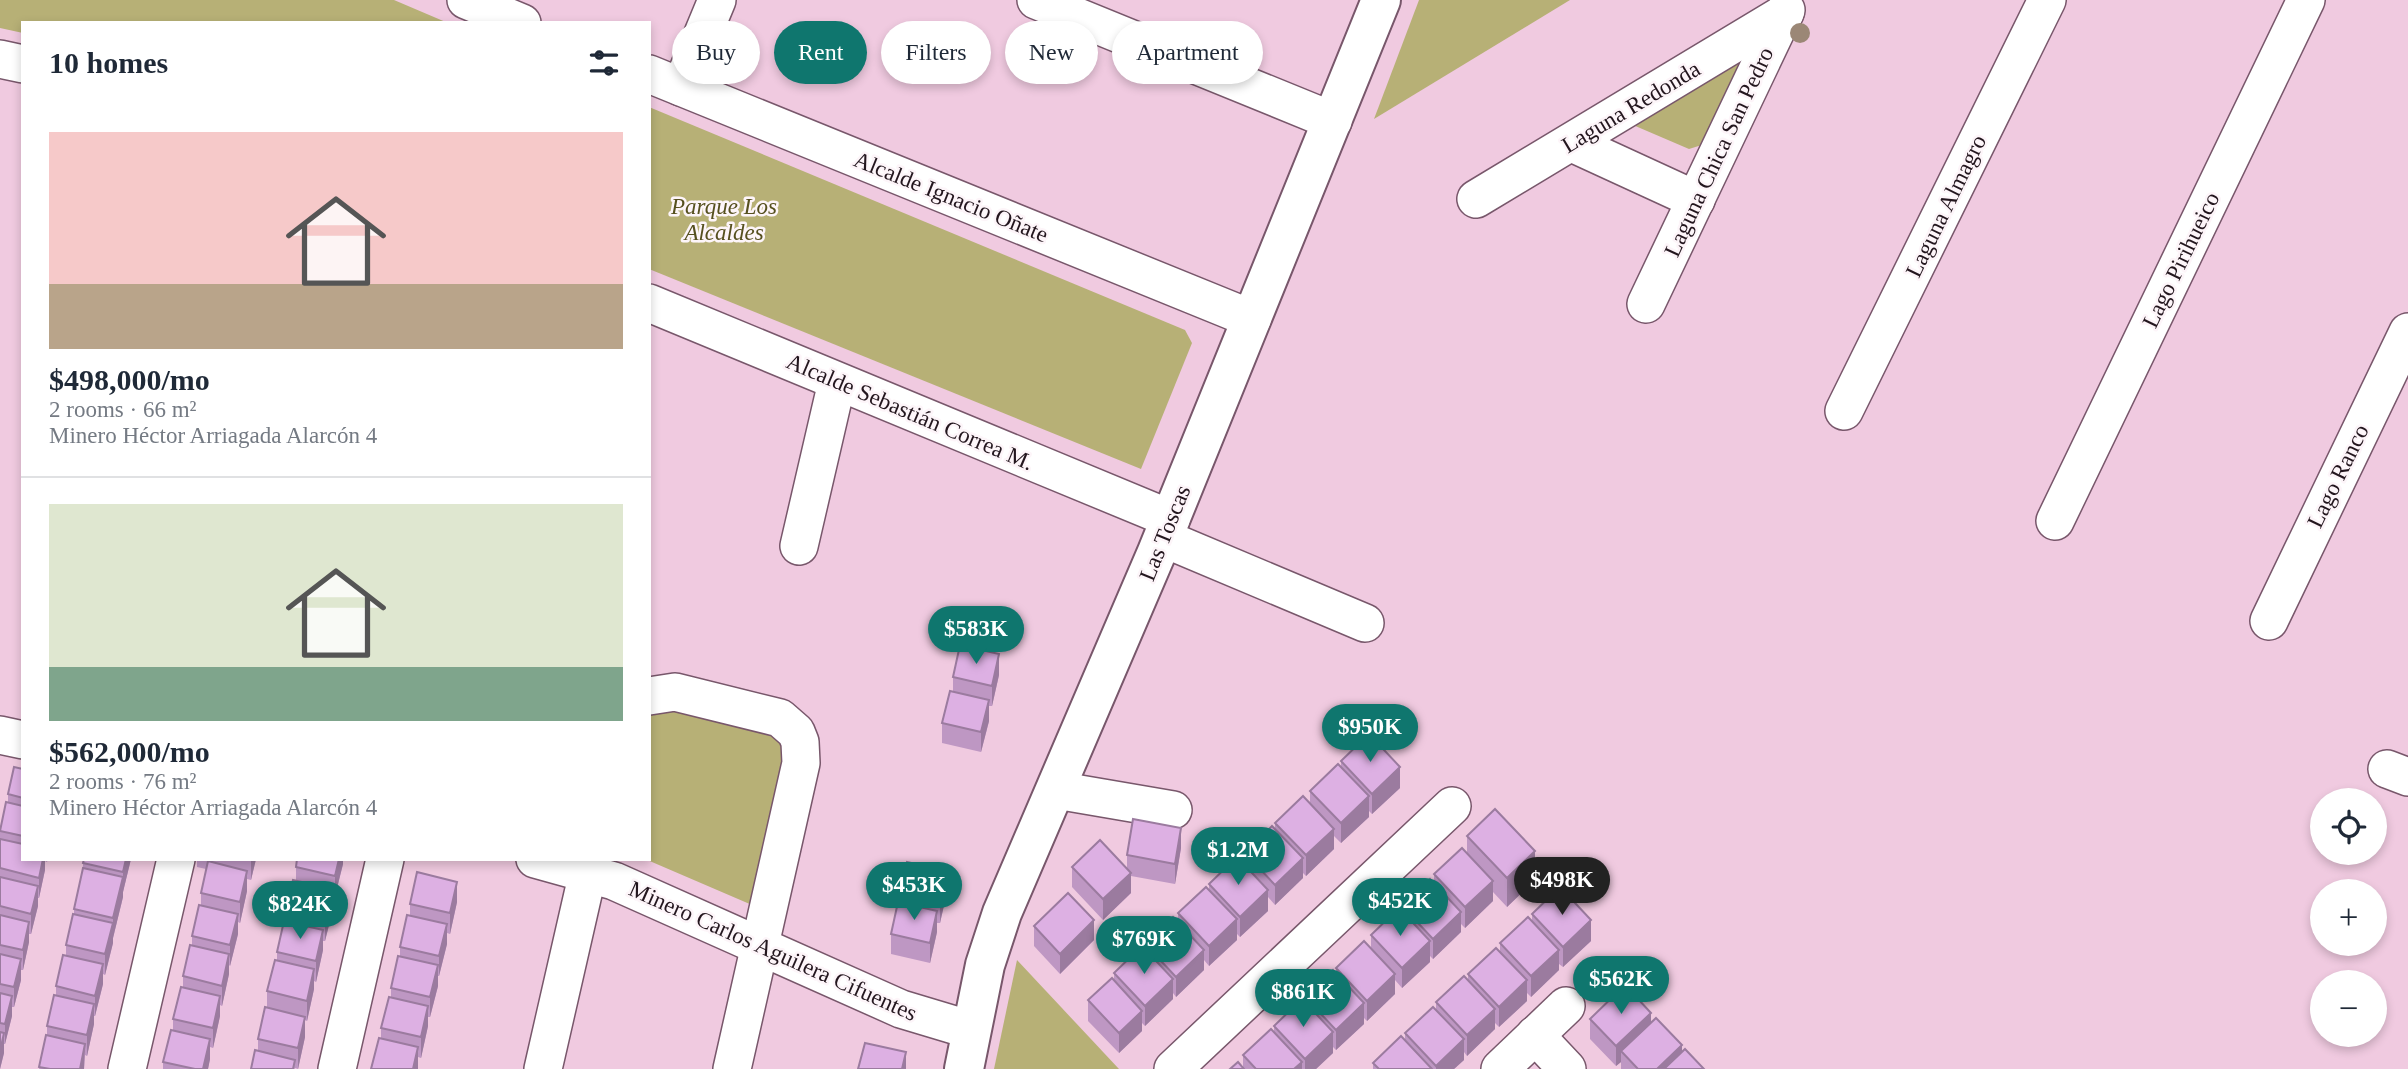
<!DOCTYPE html>
<meta charset="utf-8">
<style>
body{margin:0;font-family:"Times New Roman",serif;background:#f2f2f3;color:#1f2937;height:100vh;display:flex;flex-direction:column;font-size:26px;white-space:nowrap}
*{box-sizing:border-box;margin:0}
p{font-size:23px;color:#747a83}
.icon{flex:none;width:38px;height:38px;fill:none;stroke:currentColor;stroke-width:2;stroke-linecap:round;stroke-linejoin:round}
.map{position:relative;flex:1;overflow:hidden}
.side{position:absolute;left:21px;top:21px;width:630px;height:840px;display:flex;flex-direction:column;background:#fff;border-radius:0px;box-shadow:0 4px 10px #0003}
.side>*{flex:none}
.hud{position:absolute;left:672px;top:21px;width:665px;height:63px;display:flex;gap:14px}
.fabs{position:absolute;left:2310px;top:788px;display:grid;gap:14px}
.fabs a{display:grid;place-items:center;width:77px;height:77px;border-radius:50%;background:#fff;box-shadow:0 4px 10px #0003;font-size:35px}
.price{position:absolute;translate:-50% -60px;padding:0 16px;border-radius:24px;background:#0f766e;color:#fff;font-size:23px;line-height:46px;filter:drop-shadow(0 2px 4px #0008)}
.price::after{content:'';position:absolute;left:50%;top:42px;width:21px;height:16px;margin-left:-10px;background:inherit;clip-path:polygon(0 0,100% 0,50% 100%)}
.price.active{background:#222;color:#fff}
ul{padding:0;list-style:none}
li{display:grid;align-content:center;gap:14px;height:371px;padding:0 28px}
li+li{border-top:2px solid #e0e1e3}
li span{display:grid;place-items:center;height:217px;border-radius:0px;color:#555}
li>.icon{margin-inline-start:auto}
span .icon{width:126px;height:126px;fill:#fffc;stroke-width:1}
li b{font-size:30px}
h2{display:flex;justify-content:space-between;align-items:center;height:84px;padding:0 28px;font-size:30px}
.tag{padding:0 24px;border-radius:32px;background:#fff;box-shadow:0 4px 10px #0003;font-size:24px;line-height:63px}
.tag.active{background:#0f766e;color:#fff}
.map>svg:first-child{display:block}
.green{fill:#b7b076}
.lines{fill:none;stroke-linecap:round;stroke-linejoin:round}
.street-casing{stroke:#78576b;stroke-width:40}
.secondary-casing{stroke:#78576b;stroke-width:42}
.street{stroke:#fff;stroke-width:37}
.secondary{stroke:#fff;stroke-width:38}
.tree{fill:#9b8776}
.wall{fill:#be97c3}
.shaded-wall{fill:#9b7b9f}
.building{fill:#ddb0e3;stroke:#9b7b9f;stroke-width:2}
.labels{text-anchor:middle;dominant-baseline:central;stroke-width:5;stroke-linejoin:round;paint-order:stroke}
.street-label{font-size:23px;fill:#23161e;stroke:#fdf5f9}
.park-label{font-size:23px;font-style:italic;fill:#56501f;stroke:#fdf5f9}
</style>
<div class="map">
<svg width="2408" height="1069" viewBox="0 0 2408 1069">
<rect width="100%" height="100%" fill="#f0cae0"/>
<g class="green">
<polygon points="0,0 394,0 448,23 23,23 23,33 0,28"/>
<polygon points="1419,0 1570,0 1374,119"/>
<polygon points="1748,51 1705,144 1689,149 1633,125"/>
<polygon points="649,107 1185,330 1192,343 1141,469 649,269"/>
<polygon points="649,706 765,724 787,741 752,905 645,859 649,859"/>
<polygon points="1017,960 1119,1069 994,1069"/>
</g>
<g class="lines">
<g class="street-casing">
<g id="street">
<polyline points="466,0 522,23"/>
<polyline points="1036,0 1333,121"/>
<polyline points="0,59 23,64"/>
<polyline points="649,74 1252,319"/>
<polyline points="681,87 717,0"/>
<polyline points="1572,143 1696,200"/>
<polyline points="1476,199 1785,13"/>
<polyline points="649,303 1171,519"/>
<polyline points="1646,304 1786,10"/>
<polyline points="1844,411 2047,0"/>
<polyline points="2055,521 2306,0"/>
<polyline points="1163,538 1365,623"/>
<polyline points="799,546 837,382"/>
<polyline points="2269,621 2408,332"/>
<polyline points="649,696 675,692 780,718 796,732 800,742 801,763 732,1069"/>
<polyline points="0,735 23,740"/>
<polyline points="2387,769 2408,777"/>
<polyline points="1056,790 1173,810"/>
<polyline points="535,859 614,881 901,1009 971,1030"/>
<polyline points="1535,1035 1567,1069"/>
<polyline points="127,1069 176,859"/>
<polyline points="337,1069 385,859"/>
<polyline points="543,1069 591,859"/>
<polyline points="1173,1069 1452,806"/>
<polyline points="1500,1069 1566,1006"/>
</g>
</g>
<g class="secondary-casing">
<polyline id="secondary" points="964,1069 985,965 1002,913 1157,552 1381,0"/>
</g>
<use href="#street" class="street"/>
<use href="#secondary" class="secondary"/>
</g>
<circle class="tree" cx="1800" cy="33" r="10"/>
<g class="wall">
<polygon points="999,675 992,706 989,706 989,721 981,752 942,743 942,723 953,692 953,677"/>
<polygon points="1341,761 1400,788 1372,814 1369,811 1369,817 1341,843 1334,836 1334,849 1306,876 1303,873 1303,878 1275,905 1268,897 1268,911 1240,937 1237,934 1237,940 1209,966 1204,960 1204,970 1176,997 1173,993 1173,999 1145,1026 1142,1023 1142,1031 1119,1053 1088,1021 1088,1000 1114,981 1114,973 1145,950 1145,944 1178,923 1178,913 1209,890 1209,884 1244,865 1244,852 1275,829 1275,823 1310,804 1310,791 1341,767"/>
<polygon points="23,769 23,859 48,859 47,862 45,861 45,870 39,898 38,898 38,906 31,934 29,934 29,942 23,970 21,970 21,980 14,1007 12,1007 12,1016 5,1044 4,1044 4,1053 0,1069 0,828 8,803 8,794"/>
<polygon points="1467,836 1535,880 1507,907 1493,892 1493,901 1465,928 1461,924 1461,932 1433,959 1430,956 1430,962 1402,988 1395,980 1395,994 1367,1021 1364,1018 1364,1024 1336,1050 1333,1047 1333,1053 1316,1069 1230,1069 1243,1067 1243,1055 1274,1032 1274,1026 1305,1002 1305,997 1336,974 1336,968 1371,949 1371,935 1402,911 1402,906 1434,883 1434,874 1467,853"/>
<polygon points="1181,848 1175,884 1131,876 1131,893 1103,920 1072,887 1072,867 1127,869 1127,855"/>
<polygon points="131,859 123,892 123,897 113,938 113,943 105,975 103,974 103,984 95,1016 94,1016 94,1024 87,1056 85,1055 84,1069 39,1069 47,1035 47,1026 56,995 56,986 66,956 66,945 74,914 74,909 83,868 83,863"/>
<polygon points="197,859 256,859 251,880 247,879 247,891 240,923 238,922 238,934 230,966 229,965 229,974 222,1006 220,1005 220,1016 213,1048 210,1047 210,1059 208,1069 163,1069 163,1062 173,1030 173,1019 183,987 183,976 192,945 192,936 201,905 201,893 206,869 197,867"/>
<polygon points="343,859 343,864 335,896 333,895 333,909 325,941 323,941 323,950 316,982 314,981 314,989 307,1021 305,1020 305,1037 298,1069 295,1068 295,1069 258,1051 258,1039 267,1008 267,991 277,960 277,952 285,921 285,912 296,881 296,867"/>
<polygon points="947,892 940,923 937,923 937,932 930,963 891,954 891,934 900,903 900,893"/>
<polygon points="457,902 450,934 447,933 447,944 439,976 438,976 438,986 430,1017 428,1017 428,1026 421,1058 418,1057 381,1039 381,1028 391,997 391,988 400,956 400,947 410,916 410,904"/>
<polygon points="1532,914 1591,941 1563,967 1559,964 1559,970 1531,997 1527,993 1527,1001 1499,1027 1495,1023 1495,1029 1467,1056 1464,1052 1464,1060 1454,1069 1373,1069 1373,1063 1405,1040 1405,1033 1436,1011 1436,1002 1468,980 1468,974 1500,951 1500,943 1532,920"/>
<polygon points="1034,926 1094,940 1060,974 1034,946"/>
<polygon points="1590,1019 1651,1023 1682,1052 1704,1069 1621,1069 1621,1062 1616,1066 1590,1039"/>
</g>
<g class="shaded-wall">
<polygon points="999,654 999,675 992,706 992,686"/>
<polygon points="989,700 989,721 981,752 981,732"/>
<polygon points="1400,767 1400,788 1372,814 1372,794"/>
<polygon points="1369,796 1369,817 1341,843 1341,823"/>
<polygon points="1181,828 1181,848 1175,884 1175,864"/>
<polygon points="1334,829 1334,849 1306,876 1306,855"/>
<polygon points="1535,851 1535,880 1507,907 1507,878"/>
<polygon points="1303,858 1303,878 1275,905 1275,885"/>
<polygon points="43,859 45,859 45,870 39,898 39,878"/>
<polygon points="126,859 131,859 123,892 123,872"/>
<polygon points="251,859 256,859 251,880"/>
<polygon points="339,859 343,859 343,864 335,896 335,876"/>
<polygon points="247,871 247,891 240,923 240,902"/>
<polygon points="947,871 947,892 940,923 940,903"/>
<polygon points="1131,873 1131,893 1103,920 1103,899"/>
<polygon points="123,877 123,897 113,938 113,918"/>
<polygon points="1493,881 1493,901 1465,928 1465,907"/>
<polygon points="457,882 457,902 450,934 450,913"/>
<polygon points="38,886 38,906 31,934 31,914"/>
<polygon points="333,889 333,909 325,941 325,921"/>
<polygon points="1268,890 1268,911 1240,937 1240,917"/>
<polygon points="937,911 937,932 930,963 930,943"/>
<polygon points="1461,912 1461,932 1433,959 1433,939"/>
<polygon points="238,914 238,934 230,966 230,945"/>
<polygon points="1237,919 1237,940 1209,966 1209,946"/>
<polygon points="1094,920 1094,940 1060,974 1060,954"/>
<polygon points="1591,920 1591,941 1563,967 1563,947"/>
<polygon points="29,922 29,942 23,970 23,950"/>
<polygon points="113,923 113,943 105,975 105,954"/>
<polygon points="447,924 447,944 439,976 439,956"/>
<polygon points="323,930 323,950 316,982 316,961"/>
<polygon points="1430,941 1430,962 1402,988 1402,968"/>
<polygon points="1204,950 1204,970 1176,997 1176,977"/>
<polygon points="1559,950 1559,970 1531,997 1531,976"/>
<polygon points="229,954 229,974 222,1006 222,986"/>
<polygon points="21,959 21,980 14,1007 14,987"/>
<polygon points="103,964 103,984 95,1016 95,996"/>
<polygon points="438,965 438,986 430,1017 430,997"/>
<polygon points="314,969 314,989 307,1021 307,1001"/>
<polygon points="1395,974 1395,994 1367,1021 1367,1001"/>
<polygon points="1173,979 1173,999 1145,1026 1145,1006"/>
<polygon points="1527,980 1527,1001 1499,1027 1499,1007"/>
<polygon points="12,996 12,1016 5,1044 5,1024"/>
<polygon points="220,996 220,1016 213,1048 213,1028"/>
<polygon points="1364,1003 1364,1024 1336,1050 1336,1030"/>
<polygon points="94,1004 94,1024 87,1056 87,1035"/>
<polygon points="428,1006 428,1026 421,1058 421,1037"/>
<polygon points="1495,1009 1495,1029 1467,1056 1467,1035"/>
<polygon points="1142,1011 1142,1031 1119,1053 1119,1033"/>
<polygon points="1651,1013 1651,1033 1621,1051 1621,1062 1616,1066 1616,1046"/>
<polygon points="305,1017 305,1037 298,1069 298,1048"/>
<polygon points="1333,1032 1333,1053 1316,1069 1305,1069 1305,1059"/>
<polygon points="4,1033 4,1053 0,1069 0,1051"/>
<polygon points="210,1039 210,1059 208,1069 203,1069"/>
<polygon points="1464,1039 1464,1060 1454,1069 1436,1069 1436,1066"/>
<polygon points="85,1044 84,1069 80,1069"/>
<polygon points="1682,1045 1682,1065 1678,1069 1657,1069"/>
<polygon points="418,1047 418,1069 413,1069"/>
<polygon points="906,1052 906,1069 902,1069"/>
<polygon points="1302,1062 1302,1069 1294,1069"/>
</g>
<g class="building">
<polygon points="960,645 999,654 992,686 953,677"/>
<polygon points="950,691 989,700 981,732 942,723"/>
<polygon points="1369,734 1400,767 1372,794 1341,761"/>
<polygon points="1338,764 1369,796 1341,823 1310,791"/>
<polygon points="14,767 23,769 23,798 8,794"/>
<polygon points="1303,796 1334,829 1306,855 1275,823"/>
<polygon points="6,802 23,806 23,836 0,831"/>
<polygon points="1495,809 1535,851 1507,878 1467,836"/>
<polygon points="1133,819 1181,828 1175,864 1127,855"/>
<polygon points="1272,826 1303,858 1275,885 1244,852"/>
<polygon points="0,839 23,844 23,859 43,859 39,878 0,868"/>
<polygon points="1100,840 1131,873 1103,899 1072,867"/>
<polygon points="1462,848 1493,881 1465,907 1434,874"/>
<polygon points="1237,857 1268,890 1240,917 1209,884"/>
<polygon points="84,859 126,859 123,872 83,863"/>
<polygon points="297,859 339,859 335,876 296,867"/>
<polygon points="208,861 247,871 240,902 201,893"/>
<polygon points="907,862 947,871 940,903 900,893"/>
<polygon points="83,868 123,877 113,918 74,909"/>
<polygon points="417,872 457,882 450,913 410,904"/>
<polygon points="0,877 38,886 31,914 0,906"/>
<polygon points="1430,879 1461,912 1433,939 1402,906"/>
<polygon points="293,880 333,889 325,921 285,912"/>
<polygon points="1206,887 1237,919 1209,946 1178,913"/>
<polygon points="1560,887 1591,920 1563,947 1532,914"/>
<polygon points="1068,893 1094,920 1060,954 1034,926"/>
<polygon points="898,902 937,911 930,943 891,934"/>
<polygon points="199,905 238,914 230,945 192,936"/>
<polygon points="1399,908 1430,941 1402,968 1371,935"/>
<polygon points="73,914 113,923 105,954 66,945"/>
<polygon points="0,915 29,922 23,950 0,945"/>
<polygon points="407,915 447,924 439,956 400,947"/>
<polygon points="1173,917 1204,950 1176,977 1145,944"/>
<polygon points="1528,917 1559,950 1531,976 1500,943"/>
<polygon points="284,921 323,930 316,961 277,952"/>
<polygon points="1364,941 1395,974 1367,1001 1336,968"/>
<polygon points="190,945 229,954 222,986 183,976"/>
<polygon points="1142,946 1173,979 1145,1006 1114,973"/>
<polygon points="1496,948 1527,980 1499,1007 1468,974"/>
<polygon points="0,954 21,959 14,987 0,984"/>
<polygon points="63,955 103,964 95,996 56,986"/>
<polygon points="398,956 438,965 430,997 391,988"/>
<polygon points="275,960 314,969 307,1001 267,991"/>
<polygon points="1333,970 1364,1003 1336,1030 1305,997"/>
<polygon points="1464,976 1495,1009 1467,1035 1436,1002"/>
<polygon points="1112,978 1142,1011 1119,1033 1088,1000"/>
<polygon points="1625,985 1651,1013 1616,1046 1590,1019"/>
<polygon points="181,987 220,996 213,1028 173,1019"/>
<polygon points="0,993 12,996 5,1024 0,1023"/>
<polygon points="54,995 94,1004 87,1035 47,1026"/>
<polygon points="389,997 428,1006 421,1037 381,1028"/>
<polygon points="1302,999 1333,1032 1305,1059 1274,1026"/>
<polygon points="265,1007 305,1017 298,1048 258,1039"/>
<polygon points="1433,1007 1464,1039 1436,1066 1405,1033"/>
<polygon points="1656,1018 1682,1045 1657,1069 1638,1069 1621,1051"/>
<polygon points="1271,1029 1302,1062 1294,1069 1256,1069 1243,1055"/>
<polygon points="171,1030 210,1039 203,1069 195,1069 163,1062"/>
<polygon points="0,1032 4,1033 0,1051"/>
<polygon points="46,1035 85,1044 80,1069 50,1069 39,1067"/>
<polygon points="1401,1036 1432,1069 1379,1069 1373,1063"/>
<polygon points="379,1038 418,1047 413,1069 371,1069"/>
<polygon points="865,1043 906,1052 902,1069 858,1069"/>
<polygon points="1685,1049 1704,1069 1664,1069"/>
<polygon points="255,1050 295,1060 293,1069 251,1069"/>
<polygon points="1238,1062 1244,1069 1230,1069"/>
</g>
<g class="labels">
<g class="street-label">
<text transform="translate(1631 107) rotate(-31)">Laguna Redonda</text>
<text transform="translate(1719 152) rotate(-65)">Laguna Chica San Pedro</text>
<text transform="translate(951 197) rotate(22)">Alcalde Ignacio Oñate</text>
<text transform="translate(1946 206) rotate(-64)">Laguna Almagro</text>
<text transform="translate(2181 260) rotate(-64)">Lago Pirihueico</text>
<text transform="translate(910 412) rotate(23)">Alcalde Sebastián Correa M.</text>
<text transform="translate(2338 476) rotate(-64)">Lago Ranco</text>
<text transform="translate(1165 533) rotate(-68)">Las Toscas</text>
<text transform="translate(773 951) rotate(24)">Minero Carlos Aguilera Cifuentes</text>
</g>
<g class="park-label">
<text x="724" y="206">Parque Los<tspan x="724" dy="26">Alcaldes</tspan></text>
</g>
</g>
</svg>
<div class="fabs">
<a><svg class="icon" aria-label="locate" viewBox="0 0 24 24"><circle cx="12" cy="12" r="6"/><path d="M12 2v4M12 18v4M2 12h4M18 12h4"/></svg></a>
<a>+</a>
<a>−</a>
</div>
<b class="price" style="left:976px;top:666px">$583K</b>
<b class="price" style="left:1370px;top:764px">$950K</b>
<b class="price" style="left:1238px;top:887px">$1.2M</b>
<b class="price active" style="left:1562px;top:917px">$498K</b>
<b class="price" style="left:914px;top:922px">$453K</b>
<b class="price" style="left:1400px;top:938px">$452K</b>
<b class="price" style="left:300px;top:941px">$824K</b>
<b class="price" style="left:1144px;top:976px">$769K</b>
<b class="price" style="left:1621px;top:1016px">$562K</b>
<b class="price" style="left:1303px;top:1029px">$861K</b>
<div class="hud">
<a class="tag">Buy</a>
<a class="tag active">Rent</a>
<a class="tag">Filters</a>
<a class="tag">New</a>
<a class="tag">Apartment</a>
</div>
<section class="side">
<h2>10 homes<svg class="icon" aria-label="filters" viewBox="0 0 24 24"><path d="M4 7h16M4 17h16"/><circle cx="9" cy="7" r="2"/><circle cx="15" cy="17" r="2"/></svg></h2>
<ul>
<li><span style="background:linear-gradient(#f6c9c9 70%,#b9a48a 0)"><svg class="icon" aria-label="home" viewBox="0 0 24 24"><path d="M3 11l9-7 9 7M6 9v11h12V9"/></svg></span><div><b>$498,000/mo</b><p>2 rooms · 66 m²</p><p>Minero Héctor Arriagada Alarcón 4</p></div></li>
<li><span style="background:linear-gradient(#dfe7d0 75%,#7fa58c 0)"><svg class="icon" aria-label="home" viewBox="0 0 24 24"><path d="M3 11l9-7 9 7M6 9v11h12V9"/></svg></span><div><b>$562,000/mo</b><p>2 rooms · 76 m²</p><p>Minero Héctor Arriagada Alarcón 4</p></div></li>
</ul>
</section>
</div>
